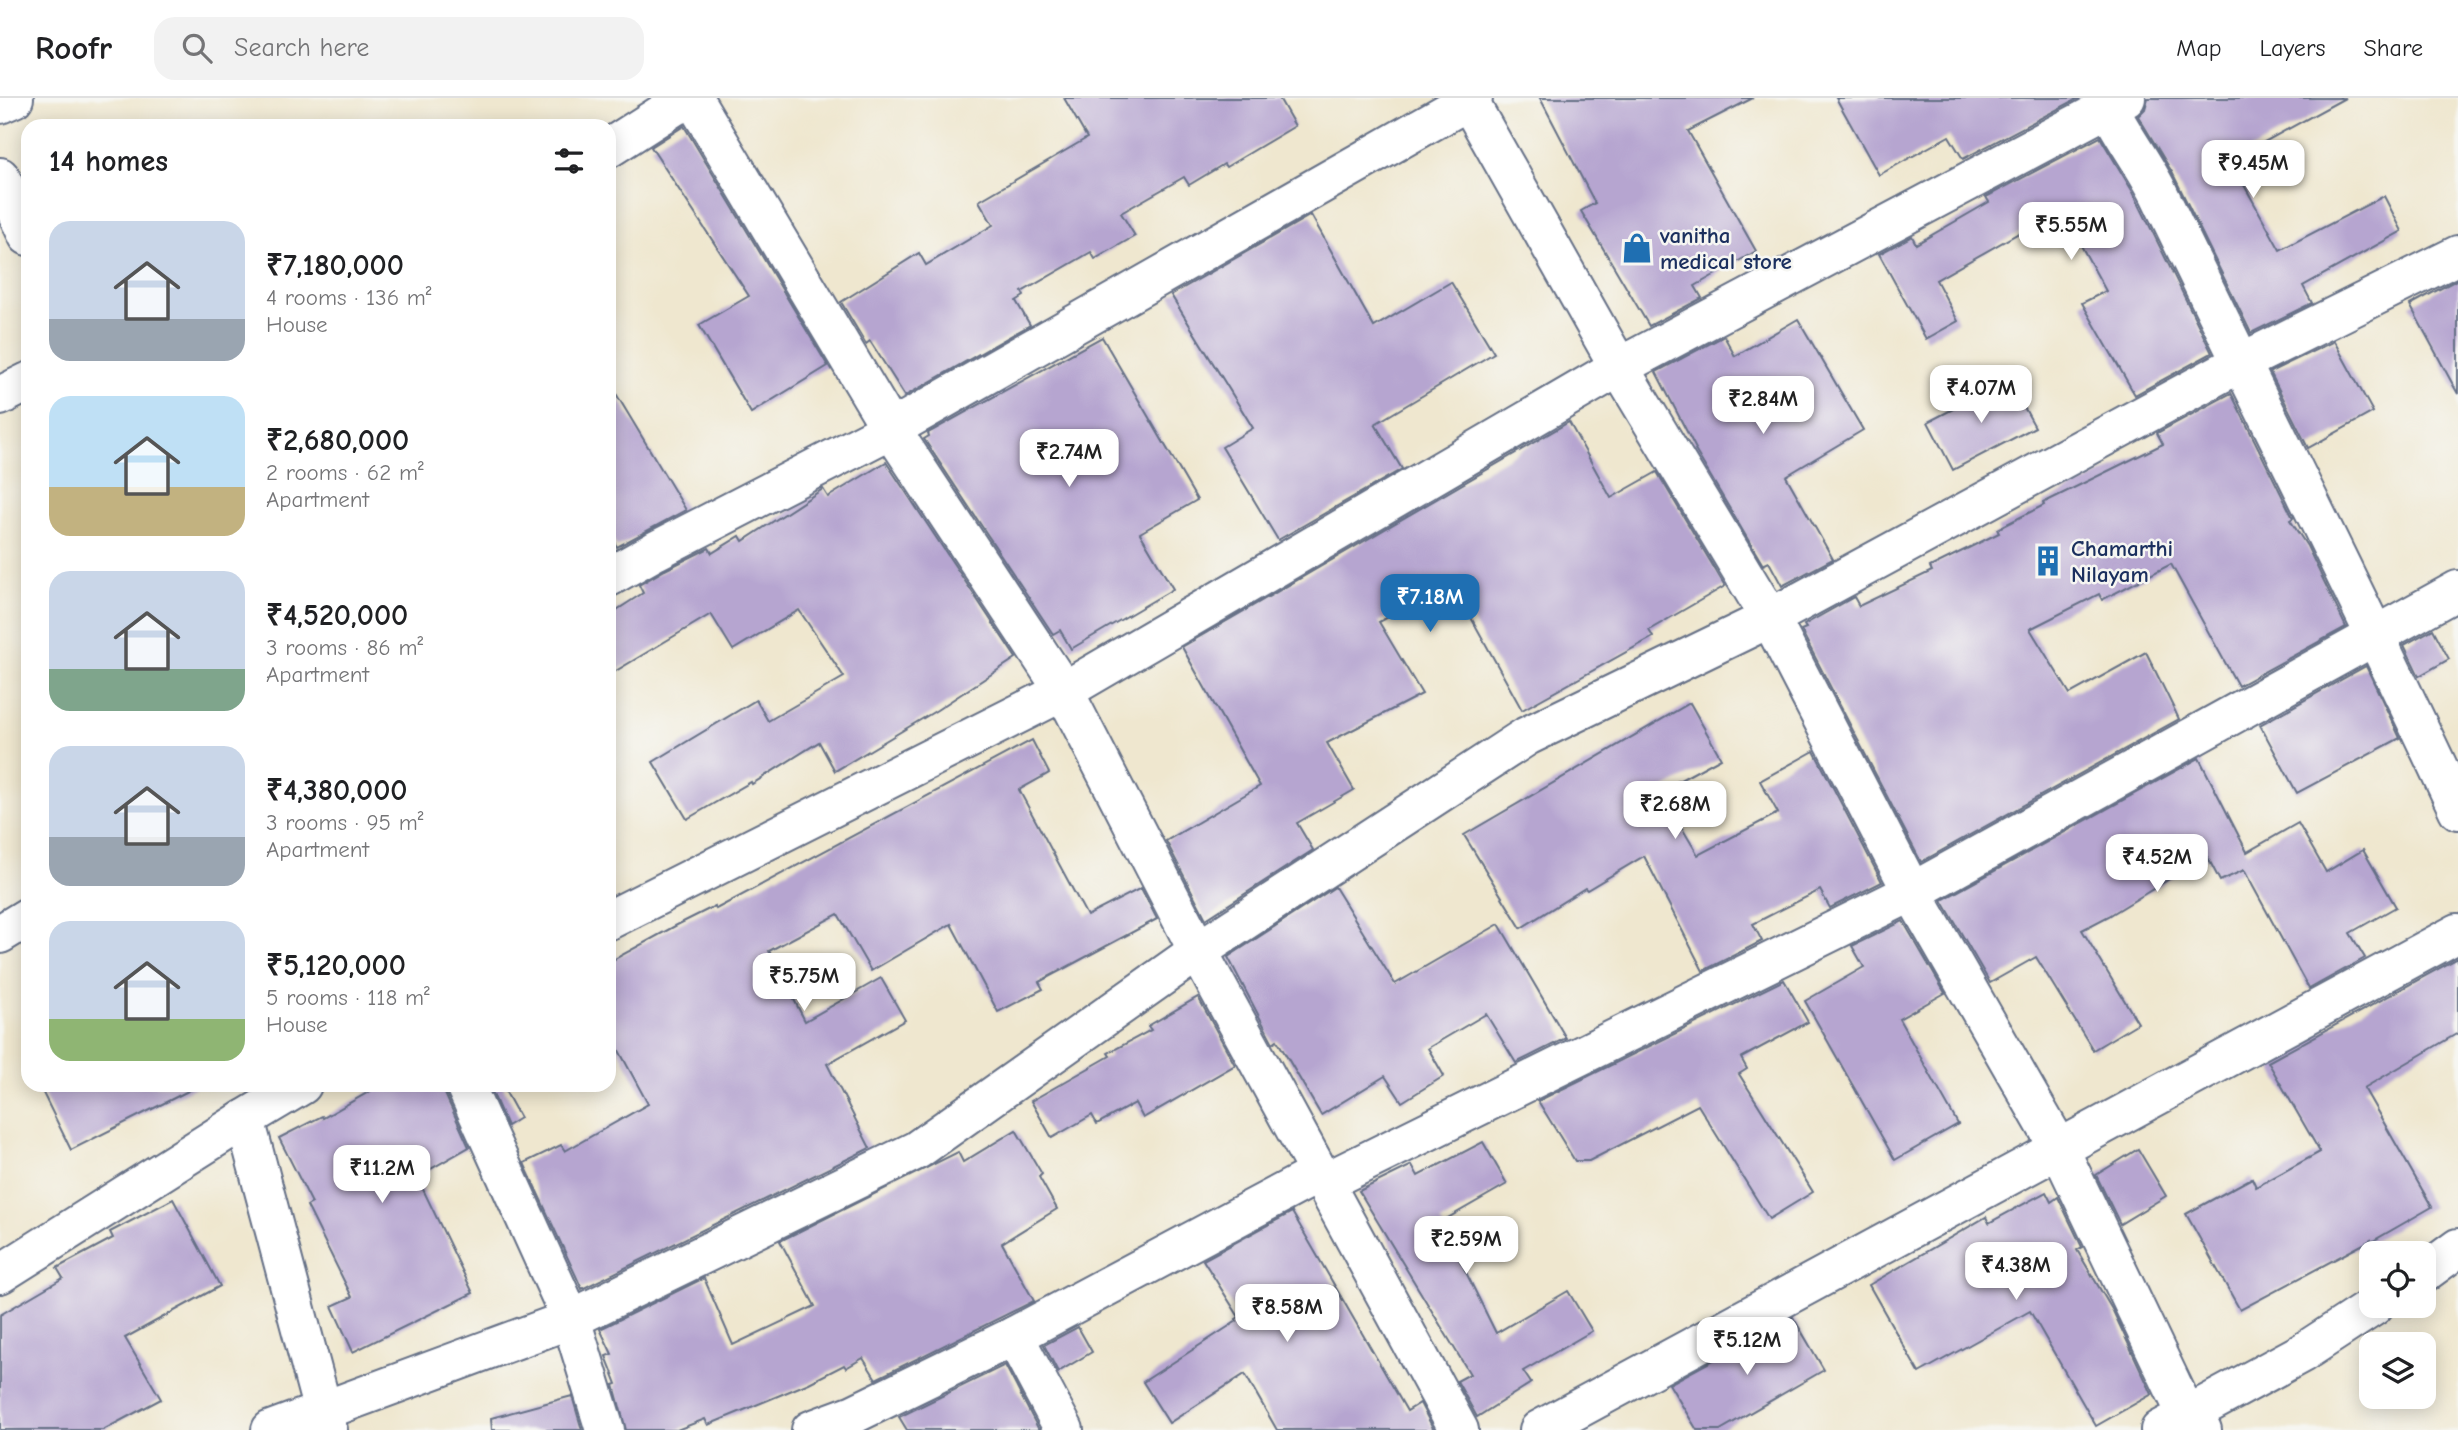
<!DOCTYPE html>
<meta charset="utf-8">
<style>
body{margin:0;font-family:"Comic Neue",sans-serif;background:#f2f2f2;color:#202124;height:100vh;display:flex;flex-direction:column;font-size:26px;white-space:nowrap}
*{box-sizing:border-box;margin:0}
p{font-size:23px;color:#757577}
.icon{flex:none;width:38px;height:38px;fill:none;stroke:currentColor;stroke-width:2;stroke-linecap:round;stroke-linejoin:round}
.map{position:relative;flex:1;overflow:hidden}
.drawer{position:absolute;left:21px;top:21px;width:595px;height:973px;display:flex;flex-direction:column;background:#fff;border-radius:21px;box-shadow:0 4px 18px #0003}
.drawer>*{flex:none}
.buttons{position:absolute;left:2359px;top:1143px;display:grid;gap:14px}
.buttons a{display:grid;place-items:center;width:77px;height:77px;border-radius:14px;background:#fff;box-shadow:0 4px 18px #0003;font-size:35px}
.price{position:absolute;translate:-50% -60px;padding:0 16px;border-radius:14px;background:#fff;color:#222;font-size:23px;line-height:46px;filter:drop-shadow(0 2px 4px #0008)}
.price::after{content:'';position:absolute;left:50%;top:42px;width:21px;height:16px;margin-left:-10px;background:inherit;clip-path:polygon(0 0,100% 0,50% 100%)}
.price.selected{background:#1f6fb2;color:#fff}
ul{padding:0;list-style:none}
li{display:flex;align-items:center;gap:21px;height:175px;padding:0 28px}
li span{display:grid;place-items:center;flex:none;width:196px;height:140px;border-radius:21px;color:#555}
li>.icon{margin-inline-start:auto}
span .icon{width:84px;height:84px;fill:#fffc;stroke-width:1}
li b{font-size:30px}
h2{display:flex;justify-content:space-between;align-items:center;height:84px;padding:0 28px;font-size:30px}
header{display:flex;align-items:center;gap:42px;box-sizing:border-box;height:98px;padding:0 35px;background:#fff;border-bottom:2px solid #e0e0e0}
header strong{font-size:33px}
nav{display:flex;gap:38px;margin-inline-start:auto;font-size:24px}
.search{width:490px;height:63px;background:#f2f2f2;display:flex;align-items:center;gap:18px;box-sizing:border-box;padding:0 24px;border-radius:21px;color:#757577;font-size:26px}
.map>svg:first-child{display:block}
.building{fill:#b6a5d0}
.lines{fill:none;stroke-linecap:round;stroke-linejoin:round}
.minor-casing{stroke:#656f86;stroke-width:42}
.minor{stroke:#fff;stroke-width:38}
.labels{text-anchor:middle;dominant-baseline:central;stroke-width:5;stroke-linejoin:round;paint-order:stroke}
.poi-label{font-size:23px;font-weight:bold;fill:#1b2f5e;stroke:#f6f6f2;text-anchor:start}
</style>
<header>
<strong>Roofr</strong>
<div class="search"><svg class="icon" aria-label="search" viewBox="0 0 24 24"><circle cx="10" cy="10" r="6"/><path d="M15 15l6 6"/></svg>Search here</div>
<nav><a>Map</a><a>Layers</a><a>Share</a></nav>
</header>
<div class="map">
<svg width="2458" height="1332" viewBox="0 0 2458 1332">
<rect width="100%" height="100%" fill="#f6f6f2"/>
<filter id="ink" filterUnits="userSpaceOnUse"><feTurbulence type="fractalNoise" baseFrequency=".0143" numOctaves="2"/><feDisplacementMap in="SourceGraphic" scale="14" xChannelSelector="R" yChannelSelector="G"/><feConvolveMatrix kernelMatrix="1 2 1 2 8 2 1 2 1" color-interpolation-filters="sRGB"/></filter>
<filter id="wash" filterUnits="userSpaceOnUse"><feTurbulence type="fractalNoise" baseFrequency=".00686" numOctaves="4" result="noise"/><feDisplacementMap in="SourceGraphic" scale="28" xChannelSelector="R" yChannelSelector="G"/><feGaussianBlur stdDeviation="1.57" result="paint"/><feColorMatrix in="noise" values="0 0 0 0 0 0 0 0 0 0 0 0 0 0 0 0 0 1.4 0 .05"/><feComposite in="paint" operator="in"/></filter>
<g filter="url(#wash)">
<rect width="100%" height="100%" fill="#efe7cf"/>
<g id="blocks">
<g class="building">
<polygon points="1064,0 1279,0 1295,28 1226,69 1224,66 1189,87 1184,79 1121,115 1135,138 1095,161 1091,154 1022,194 1024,198 1016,203 1030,227 905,298 870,243 866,246 841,204 919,155 926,167 993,127 979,103 1087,40"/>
<polygon points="1540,0 1753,0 1688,33 1756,153 1695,188 1702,200 1649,228 1581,113 1595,105"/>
<polygon points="1836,0 2079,0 1963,61 1949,38 1879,77"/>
<polygon points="2148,0 2345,0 2246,54 2249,61 2234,69 2280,152 2384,98 2402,133 2303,188 2312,205 2251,235 2172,74 2138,18 2145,11"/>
<polygon points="684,28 828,268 751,315 699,227 749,198 651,49"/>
<polygon points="2100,39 2133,94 2212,255 2135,297 2082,205 2106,193 2061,111 1936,182 1958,223 1926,241 1879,156 1912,138 1916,146 1989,104 1986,99"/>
<polygon points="1311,117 1374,229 1451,184 1494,255 1375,326 1402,371 1278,442 1222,349 1253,330 1171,197"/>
<polygon points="2458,181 2458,296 2410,207"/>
<polygon points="1798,221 1863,332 1786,378 1833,461 1782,488 1769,464 1763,467 1695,352 1696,351 1656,274 1724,238 1735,258"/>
<polygon points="1102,239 1197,402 1140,435 1173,491 1071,551 1060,532 1053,536 924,341 929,338 928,335"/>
<polygon points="2334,243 2373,314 2308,350 2270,274"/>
<polygon points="2009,282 2035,329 1953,372 1928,324"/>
<polygon points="609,284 686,412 617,449 609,435"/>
<polygon points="2231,295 2293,420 2290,422 2307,448 2346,529 2238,588 2171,466 2102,502 2099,496 2030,531 2070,596 2146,554 2179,621 1921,764 1801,532 1806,530 1804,527 1854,499 1859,508 1932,473 1930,469 1999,435 1997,431 2044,407 2043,405 2163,346 2157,335"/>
<polygon points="1569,324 1611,400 1657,374 1725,488 1649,532 1653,539 1522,612 1452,485 1379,524 1422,596 1327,645 1354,692 1297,725 1313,752 1206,821 1166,743 1260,688 1182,549"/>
<polygon points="886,364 1016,560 937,612 835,673 819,644 752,686 751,684 687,721 653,664 756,602 768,623 844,579 799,512 733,552 711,516 609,577 609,517 643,495 639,487 665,472 709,450 712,455 740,438 743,443 823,391 828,399"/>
<polygon points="2433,531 2449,561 2419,578 2404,547"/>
<polygon points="2366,568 2400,640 2297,695 2260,627"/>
<polygon points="1690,605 1721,660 1660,693 1698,757 1778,715 1760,683 1814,653 1882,784 1830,810 1820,792 1753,826 1762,843 1703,873 1644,758 1587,792 1585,790 1521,830 1464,737"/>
<polygon points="1032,642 1049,675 1019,692 1087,818 1141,790 1157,821 1039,884 1043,891 998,914 951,826 871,873 838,816 769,853 805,923 881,880 905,922 827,966 870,1050 582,1191 524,1065 561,1047 565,1053 648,1006 609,934 609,864 677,827 715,808 716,811"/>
<polygon points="2199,660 2247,754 2298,725 2326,774 2363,752 2396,809 2350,835 2365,860 2309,891 2244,772 2220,783 2207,758 2109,818 2082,832 2138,925 2093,952 2036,859 1990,885 1942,802"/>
<polygon points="1335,789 1395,886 1499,826 1566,940 1516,965 1486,916 1428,950 1444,978 1402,1004 1385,978 1321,1017 1277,942 1273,945 1228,859"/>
<polygon points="1903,823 1945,895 1899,921 1958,1026 1895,1062 1805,903 1864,869 1852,848"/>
<polygon points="2458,860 2458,935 2364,990 2432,1109 2371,1144 2371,1142 2240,1212 2186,1116 2252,1080 2256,1089 2320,1054 2268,964"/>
<polygon points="1784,882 1808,924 1741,960 1747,971 1739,976 1813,1094 1769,1121 1698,1007 1589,1063 1575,1063 1538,1003"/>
<polygon points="1198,899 1235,967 1143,1020 1135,1005 1097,1026 1092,1017 1052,1040 1031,1003 1110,958 1108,955 1151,932 1148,928"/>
<polygon points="39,987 200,987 71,1052"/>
<polygon points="381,987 444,987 445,996 469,1049 417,1079 473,1195 353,1254 332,1208 352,1199 307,1108 312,1105 279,1040 322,1018 323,1020"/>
<polygon points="489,987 502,987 520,1020 507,1028"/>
<polygon points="1016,1032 1042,1076 1039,1079 1057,1111 1002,1145 1034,1203 876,1281 863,1260 846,1270 844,1267 809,1285 708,1327 705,1321 677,1332 626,1332 614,1287 617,1286 606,1258 612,1256 600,1231 704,1180 733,1247 815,1208 780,1143 958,1054 963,1064"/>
<polygon points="1483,1044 1507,1086 1441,1124 1496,1235 1568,1193 1592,1233 1523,1273 1531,1285 1477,1319 1457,1283 1470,1276 1359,1093 1412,1067 1418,1078"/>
<polygon points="2138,1051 2166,1098 2120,1126 2096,1077"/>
<polygon points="2046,1094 2051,1104 2058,1099 2082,1149 2077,1152 2113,1213 2152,1296 2096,1328 2030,1213 1919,1275 1869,1187 1986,1119 1989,1125"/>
<polygon points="173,1101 220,1188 125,1240 161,1301 103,1332 0,1332 0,1217 63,1180 57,1170 113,1140 110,1134"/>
<polygon points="1292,1114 1407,1313 1420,1305 1434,1332 1277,1332 1245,1276 1169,1325 1143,1284 1237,1223 1236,1221 1239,1219 1203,1162"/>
<polygon points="1793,1219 1824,1272 1720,1332 1697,1332 1669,1286"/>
<polygon points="1078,1229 1092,1254 1058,1274 1044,1247"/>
<polygon points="1005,1267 1039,1332 907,1332 899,1319"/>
<polygon points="572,1298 582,1332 492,1332 491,1320"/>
</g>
</g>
</g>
<g filter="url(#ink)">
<use href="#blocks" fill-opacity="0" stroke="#656f86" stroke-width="2"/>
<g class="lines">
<g class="minor-casing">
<g id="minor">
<polyline points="693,0 891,331 1064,593 1198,853 1459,1332"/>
<polyline points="1467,0 1619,269 1770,520 1912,794 2059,1050 2187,1318 2202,1332"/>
<path d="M2104 0C2119 34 2143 63 2159 96 2258 302 2362 505 2458 712"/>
<polyline points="0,6 14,0"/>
<polyline points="609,50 687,0"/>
<polyline points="0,79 28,138"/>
<polyline points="0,298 28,284"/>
<polyline points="609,479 655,453 891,331 1473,0"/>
<polyline points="609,822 1064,593 1619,269 2126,0"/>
<polyline points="0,836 28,819"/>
<polyline points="465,987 571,1221 605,1332"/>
<polyline points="245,1021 328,1332"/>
<polyline points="1325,1084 1912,794 2458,492"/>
<polyline points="2424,1175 2458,1150"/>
<polyline points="0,1176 245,1021 302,987"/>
<polyline points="1014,1238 1064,1332"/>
<polyline points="271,1332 571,1221 917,1052 1198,853 1527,638 1770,520 2240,265 2458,157"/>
<polyline points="811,1332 854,1316 1014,1238 1318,1076"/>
<polyline points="1539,1332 2458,835"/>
<polyline points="2160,1332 2302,1255 2374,1208"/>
</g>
</g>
<use href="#minor" class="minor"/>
</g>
</g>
<defs>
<g id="shop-bare" transform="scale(2.415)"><path d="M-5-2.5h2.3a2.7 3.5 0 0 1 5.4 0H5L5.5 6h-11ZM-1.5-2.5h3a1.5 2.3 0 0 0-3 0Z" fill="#1f6fb2" stroke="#f6f6f2" stroke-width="2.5" paint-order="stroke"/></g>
<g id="building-bare" transform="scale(2.415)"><path d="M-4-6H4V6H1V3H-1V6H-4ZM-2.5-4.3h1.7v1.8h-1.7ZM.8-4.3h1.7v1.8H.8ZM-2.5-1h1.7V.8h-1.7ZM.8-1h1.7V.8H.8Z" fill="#1f6fb2" stroke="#f6f6f2" stroke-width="2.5" paint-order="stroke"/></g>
</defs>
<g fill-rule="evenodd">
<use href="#shop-bare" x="1637" y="150"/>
<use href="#building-bare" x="2048" y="463"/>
</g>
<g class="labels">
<g class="poi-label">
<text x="1660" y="137">vanitha<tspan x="1660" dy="26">medical store</tspan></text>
<text x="2071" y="450">Chamarthi<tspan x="2071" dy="26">Nilayam</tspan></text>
</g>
</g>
</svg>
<div class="buttons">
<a><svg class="icon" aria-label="locate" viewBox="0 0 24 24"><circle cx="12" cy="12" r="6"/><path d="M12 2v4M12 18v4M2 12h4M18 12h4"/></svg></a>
<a><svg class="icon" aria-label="layers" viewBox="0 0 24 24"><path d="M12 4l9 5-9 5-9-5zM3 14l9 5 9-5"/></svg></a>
</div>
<b class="price" style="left:2253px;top:102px">₹9.45M</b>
<b class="price" style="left:2071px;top:164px">₹5.55M</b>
<b class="price" style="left:1981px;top:327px">₹4.07M</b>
<b class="price" style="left:1763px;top:338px">₹2.84M</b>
<b class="price" style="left:1069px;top:391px">₹2.74M</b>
<b class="price selected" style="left:1430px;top:536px">₹7.18M</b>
<b class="price" style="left:1675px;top:743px">₹2.68M</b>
<b class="price" style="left:2157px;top:796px">₹4.52M</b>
<b class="price" style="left:804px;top:915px">₹5.75M</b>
<b class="price" style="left:382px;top:1107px">₹11.2M</b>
<b class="price" style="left:1466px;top:1178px">₹2.59M</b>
<b class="price" style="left:2016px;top:1204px">₹4.38M</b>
<b class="price" style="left:1287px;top:1246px">₹8.58M</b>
<b class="price" style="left:1747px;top:1279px">₹5.12M</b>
<section class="drawer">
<h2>14 homes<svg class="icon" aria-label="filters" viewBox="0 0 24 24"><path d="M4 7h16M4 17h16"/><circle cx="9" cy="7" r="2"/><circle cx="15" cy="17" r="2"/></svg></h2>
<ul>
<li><span style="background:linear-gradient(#c9d6e8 70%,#9aa5b1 0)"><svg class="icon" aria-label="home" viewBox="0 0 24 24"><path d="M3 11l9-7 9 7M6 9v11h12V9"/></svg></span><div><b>₹7,180,000</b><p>4 rooms · 136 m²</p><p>House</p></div></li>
<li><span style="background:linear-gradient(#bfe0f5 65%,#c2b280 0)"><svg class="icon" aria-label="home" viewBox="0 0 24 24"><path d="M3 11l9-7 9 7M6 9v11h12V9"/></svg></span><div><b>₹2,680,000</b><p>2 rooms · 62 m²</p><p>Apartment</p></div></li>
<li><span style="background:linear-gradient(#c9d6e8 70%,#7fa58c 0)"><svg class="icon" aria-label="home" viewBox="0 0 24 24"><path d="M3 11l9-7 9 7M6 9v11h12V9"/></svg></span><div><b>₹4,520,000</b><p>3 rooms · 86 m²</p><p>Apartment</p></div></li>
<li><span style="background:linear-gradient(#c9d6e8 65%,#9aa5b1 0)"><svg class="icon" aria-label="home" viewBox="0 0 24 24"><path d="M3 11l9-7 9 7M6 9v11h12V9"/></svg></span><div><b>₹4,380,000</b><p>3 rooms · 95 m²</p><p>Apartment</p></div></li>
<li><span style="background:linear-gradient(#c9d6e8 70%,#8fb573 0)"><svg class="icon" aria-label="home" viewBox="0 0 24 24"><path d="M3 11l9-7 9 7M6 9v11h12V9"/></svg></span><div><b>₹5,120,000</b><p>5 rooms · 118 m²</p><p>House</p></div></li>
</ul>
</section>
</div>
